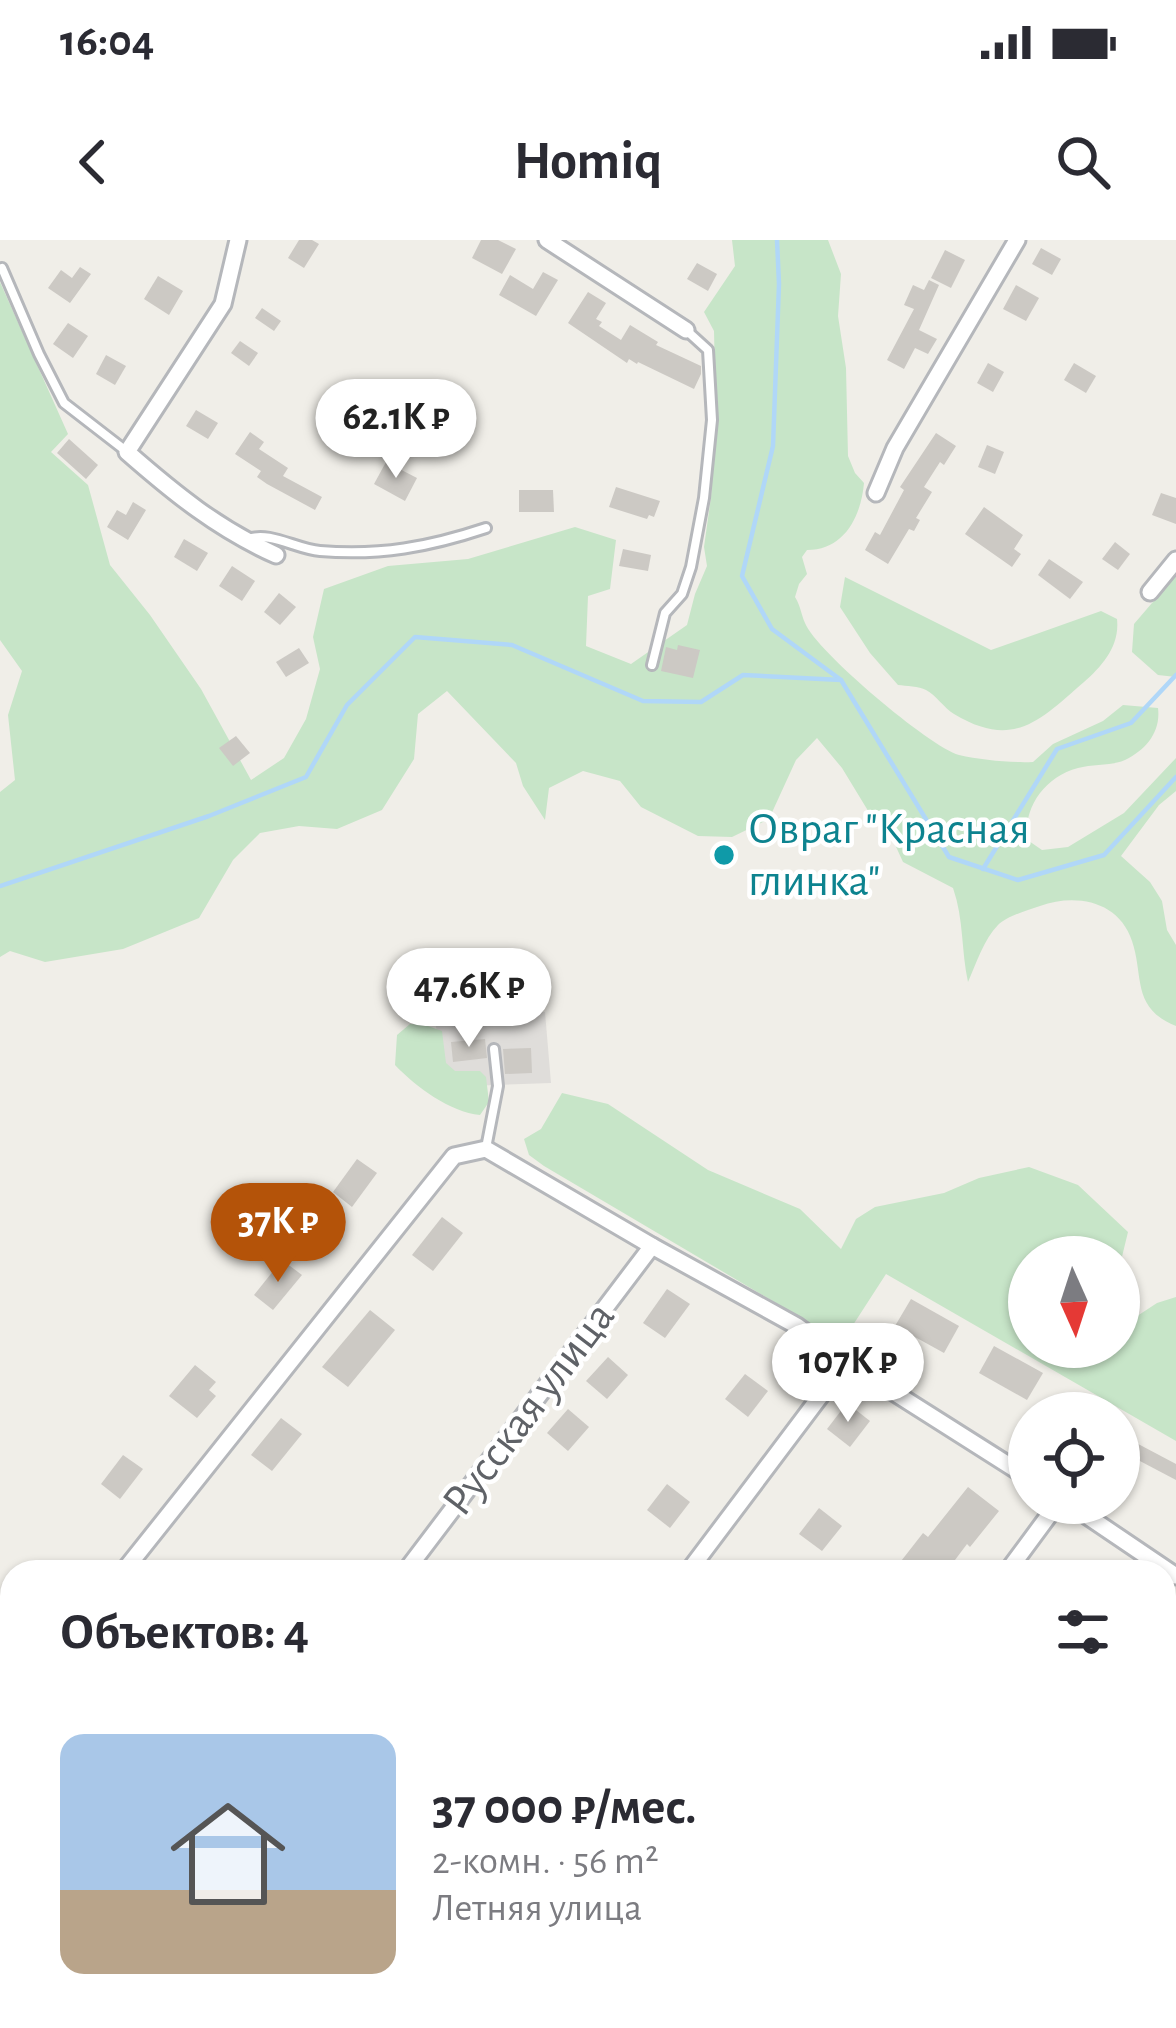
<!DOCTYPE html>
<html lang="ru">
<meta charset="utf-8">
<style>
body{margin:0;font-family:"Alegreya Sans",sans-serif;background:#f2f2f3;color:#2b2b33;height:100vh;display:flex;flex-direction:column;font-size:45px;white-space:nowrap}
*{box-sizing:border-box;margin:0}
p{font-size:39px;color:#7c7c81}
.icon{flex:none;width:66px;height:66px;fill:none;stroke:currentColor;stroke-width:2;stroke-linecap:round;stroke-linejoin:round}
.map{position:relative;flex:1;overflow:hidden}
.sheet{position:absolute;left:0px;top:1320px;width:1176px;height:468px;display:flex;flex-direction:column;background:#fff;border-radius:36px 36px 0 0;box-shadow:0 3px 9px #0004}
.sheet>*{flex:none}
.needle{width:78px;rotate:177deg}
.tools{position:absolute;left:1008px;top:996px;display:grid;gap:24px}
.tools a{display:grid;place-items:center;width:132px;height:132px;border-radius:50%;background:#fff;box-shadow:0 3px 9px #0004;font-size:60px}
.price{position:absolute;translate:-50% -102px;padding:0 27px;border-radius:42px;background:#fff;color:#222;font-size:39px;line-height:78px;filter:drop-shadow(0 3px 6px #0008)}
.price::after{content:'';position:absolute;left:50%;top:72px;width:36px;height:27px;margin-left:-18px;background:inherit;clip-path:polygon(0 0,100% 0,50% 100%)}
.price.on{background:#b45309;color:#fff}
ul{padding:0;list-style:none}
li{display:flex;align-items:center;gap:36px;height:300px;padding:0 60px}
li+li{border-top:3px solid #e1e1e2}
li span{display:grid;place-items:center;flex:none;width:336px;height:240px;border-radius:24px;color:#555}
li>.icon{margin-inline-start:auto}
span .icon{width:144px;height:144px;fill:#fffc;stroke-width:1}
li b{font-size:51px}
h2{display:flex;justify-content:space-between;align-items:center;height:144px;padding:0 60px;font-size:51px}
.status{display:flex;justify-content:space-between;align-items:center;height:84px;padding:0 60px;background:#fff;direction:ltr}
.status svg{height:33px;fill:currentColor}
header{display:flex;justify-content:space-between;align-items:center;height:156px;padding:0 60px;background:#fff;font-size:54px;font-weight:600}
.map>svg:first-child{display:block}
.industrial{fill:#dfddda}
.green{fill:#c7e5c8}
.lines{fill:none;stroke-linecap:round;stroke-linejoin:round}
.stream{stroke:#b0d7f8;stroke-width:4.5}
.building{fill:#ccc9c4}
.lane-casing{stroke:#b5b7bb;stroke-width:14}
.street-casing{stroke:#b5b7bb;stroke-width:21}
.lane{stroke:#fff;stroke-width:8}
.street{stroke:#fff;stroke-width:15}
.culture-dot{fill:#0f9aa8;stroke:#fff;stroke-width:4.5}
.labels{text-anchor:middle;dominant-baseline:central;stroke-width:9;stroke-linejoin:round;paint-order:stroke}
.culture-label{font-size:45px;fill:#0d838f;stroke:#fff;text-anchor:start}
.street-label{font-size:45px;fill:#5f6267;stroke:#fff}
</style>
<div class="status"><b>16:04</b><svg viewBox="0 0 49 12"><path d="M0 12V9h3v3zM5 12V6h3v6zM10 12V3h3v9zM15 12V0h3v12zM26 1h20v11H26zM47 4h2v5h-2z"/></svg></div>
<header><svg class="icon" aria-label="back" viewBox="0 0 24 24"><path d="M15 5l-7 7 7 7"/></svg>Homiq<svg class="icon" aria-label="search" viewBox="0 0 24 24"><circle cx="10" cy="10" r="6"/><path d="M15 15l6 6"/></svg></header>
<div class="map">
<svg width="1176" height="1788" viewBox="0 0 1176 1788">
<rect width="100%" height="100%" fill="#f0eee8"/>
<polygon class="industrial" points="545,772 551,843 442,847 435,776"/>
<g class="green">
<path d="M732 0H828L841 34 838 76 846 128 848 216 855 233 864 243C861 277 844 310 807 310L802 317 807 334 799 344 795 357C801 367 801 374 805 383 816 411 930 507 959 515 981 520 1011 523 1033 522L1053 504 1103 481 1123 465 1158 468C1161 492 1146 510 1125 520 1111 526 1093 524 1078 528 1045 537 1025 565 1026 599L1042 610 1068 607 1124 573 1176 518V551L1159 565 1121 616 1150 642 1162 661 1167 690 1176 705V786C1131 768 1144 736 1132 701 1119 661 1076 653 1040 666 1028 670 1007 676 998 685 984 699 976 724 968 742 961 711 964 679 953 648L903 622 892 598 870 574 842 528 817 498 796 520 769 579 732 597 698 596 641 567 620 541 583 531 549 548 545 580 523 546 516 523 447 451 418 474 414 519 382 570 337 589 299 586 260 593 233 620 199 678 123 709 45 722 10 711 0 717V552L15 540 8 475 22 431 0 400V42L68 194 51 212 88 245 110 325 150 375 201 449 251 540 284 518 306 479 320 429 313 397 324 349 388 326 468 319 575 287 616 300 610 349 588 356 586 406 631 424 687 385 695 354 707 326 704 307 711 257 716 183 714 91 704 72 735 26Z"/>
<polygon points="1176,335 1176,437 1158,435 1132,412 1134,384"/>
<path d="M845 337 991 410 1101 371 1117 379C1120 406 1102 426 1084 442 1040 480 1014 510 954 474 944 468 936 455 926 450 919 446 906 446 898 445L870 413 840 367Z"/>
<path d="M410 784 425 785 442 791 446 823 455 831H480L486 837 489 862 480 875C450 872 416 847 395 825L397 795Z"/>
<polygon points="562,853 608,864 708,930 800,969 841,1009 856,979 875,967 944,953 979,938 1029,927 1078,945 1128,992 1119,1029 1119,1017 1029,1017 1029,1107 1119,1107 1119,1052 1125,1084 1157,1063 1176,1057 1176,1201 886,1034 842,1102 544,926 529,915 524,899 541,889"/>
</g>
<g class="lines">
<g class="stream">
<polyline points="777,0 779,44 773,206 742,336 772,389 841,440"/>
<polyline points="983,629 1057,509 1131,483 1176,435"/>
<polyline points="0,646 209,576 306,537 347,465 415,397 512,405 643,461 701,462 743,435 841,440 949,617 1018,640 1104,615 1176,537"/>
</g>
</g>
<g class="building">
<polygon points="299,0 312,0 319,4 304,28 288,18"/>
<polygon points="481,0 498,0 516,9 502,34 472,18"/>
<polygon points="1041,8 1061,19 1052,35 1032,24"/>
<polygon points="945,10 965,20 951,48 931,38"/>
<polygon points="697,23 717,34 708,51 687,39"/>
<polygon points="80,27 91,34 70,63 48,48 61,30 72,38"/>
<polygon points="543,32 558,40 536,76 499,55 510,35 533,49"/>
<polygon points="158,36 183,51 169,75 144,59"/>
<polygon points="929,40 939,45 919,90 937,99 928,114 915,108 904,129 887,120 914,69 904,65 913,45 924,50"/>
<polygon points="1016,45 1039,58 1026,81 1003,69"/>
<polygon points="588,52 606,63 596,79 602,82 599,86 621,100 630,85 658,102 656,105 701,126 701,134 694,149 638,122 637,124 629,119 627,123 568,83"/>
<polygon points="262,68 281,81 274,91 255,78"/>
<polygon points="68,83 88,96 73,118 53,104"/>
<polygon points="240,101 258,113 249,126 231,113"/>
<polygon points="106,115 126,126 115,145 96,134"/>
<polygon points="988,123 1004,132 993,152 977,143"/>
<polygon points="1074,123 1096,136 1086,153 1064,140"/>
<polygon points="196,170 218,183 208,199 186,186"/>
<polygon points="250,192 264,202 259,209 288,228 283,236 322,257 315,270 267,244 257,237 261,231 235,214"/>
<polygon points="936,193 956,206 944,225 940,222 924,247 932,252 916,278 920,280 914,291 909,289 888,324 865,310 875,292 880,295 904,250 900,247"/>
<polygon points="69,199 98,225 86,239 57,213"/>
<polygon points="987,205 1004,212 995,234 978,227"/>
<polygon points="386,222 417,238 405,261 374,244"/>
<polygon points="616,247 660,261 654,277 649,275 647,279 609,267"/>
<polygon points="519,250 553,250 554,272 519,272"/>
<polygon points="1161,253 1176,258 1176,284 1152,275"/>
<polygon points="133,262 146,270 128,300 107,287 117,270 126,275"/>
<polygon points="984,267 1023,295 1014,309 1021,314 1012,327 965,294"/>
<polygon points="184,299 208,313 197,331 174,317"/>
<polygon points="1115,302 1130,314 1118,330 1102,319"/>
<polygon points="623,309 651,315 648,331 619,326"/>
<polygon points="1049,319 1083,342 1070,359 1038,335"/>
<polygon points="232,326 255,341 242,361 219,346"/>
<polygon points="279,353 296,367 280,385 264,372"/>
<polygon points="678,405 700,410 693,438 661,431 666,407 677,410"/>
<polygon points="299,408 309,423 286,437 276,422"/>
<polygon points="236,496 250,513 233,526 219,508"/>
<polygon points="485,799 487,818 453,822 451,802"/>
<polygon points="531,808 532,833 505,834 503,809"/>
<polygon points="357,919 377,933 352,967 333,952"/>
<polygon points="442,977 463,993 433,1031 412,1015"/>
<polygon points="282,1020 302,1035 273,1070 254,1055"/>
<polygon points="667,1049 690,1064 665,1098 643,1083"/>
<polygon points="911,1059 959,1086 944,1113 895,1086"/>
<polygon points="370,1070 395,1090 348,1147 322,1127"/>
<polygon points="994,1106 1043,1133 1027,1160 979,1133"/>
<polygon points="608,1117 628,1135 607,1159 586,1141"/>
<polygon points="195,1125 216,1142 209,1150 216,1156 197,1178 169,1156"/>
<polygon points="745,1134 768,1151 748,1177 725,1159"/>
<polygon points="847,1163 870,1181 850,1207 827,1189"/>
<polygon points="568,1169 589,1187 568,1211 547,1193"/>
<polygon points="281,1178 302,1194 272,1231 251,1215"/>
<polygon points="1125,1197 1176,1224 1176,1240 1119,1210"/>
<polygon points="123,1215 143,1229 120,1259 101,1244"/>
<polygon points="667,1244 690,1262 670,1288 647,1270"/>
<polygon points="968,1247 999,1271 970,1307 967,1304 946,1332 906,1332 898,1325 923,1293 928,1297"/>
<polygon points="819,1268 842,1286 822,1311 799,1294"/>
</g>
<g class="lines">
<g class="lane-casing">
<g id="lane">
<polyline points="2,28 39,114 64,163 126,211"/>
<path d="M248 299C270 291 296 309 320 311 380 316 429 307 486 288"/>
<polyline points="652,425 665,373 682,354 691,327 704,258 712,180 708,110 686,90"/>
<polyline points="486,908 498,846 494,809"/>
</g>
</g>
<g class="street-casing">
<g id="street">
<path d="M238 0 223 64 127 212C175 254 218 289 276 315"/>
<polyline points="547,0 686,90"/>
<polyline points="876,253 895,208 1017,0"/>
<polyline points="1150,352 1176,320"/>
<polyline points="1068,1263 1176,1336"/>
<polyline points="123,1332 454,916 486,909 652,1006 797,1086 846,1122 1029,1238"/>
<polyline points="405,1332 652,1006"/>
<polyline points="688,1332 846,1122"/>
<polyline points="1007,1332 1058,1263"/>
<polyline points="0,1487 12,1472"/>
<polyline points="1164,1557 1176,1543"/>
<polyline points="1164,1770 1176,1758"/>
<polyline points="1052,1776 1066,1788"/>
<polyline points="54,1788 63,1776"/>
<polyline points="328,1788 337,1776"/>
<polyline points="648,1788 658,1776"/>
<polyline points="968,1788 978,1776"/>
<polyline points="1146,1788 1158,1776"/>
</g>
</g>
<use href="#lane" class="lane"/>
<use href="#street" class="street"/>
</g>
<circle class="culture-dot" cx="724" cy="615" r="12"/>
<g class="labels">
<g class="culture-label">
<text x="748" y="589">Овраг "Красная<tspan x="748" dy="52">глинка"</tspan></text>
</g>
<g class="street-label">
<text transform="translate(529 1169) rotate(-53)">Русская улица</text>
</g>
</g>
</svg>
<div class="tools">
<a><svg class="needle" viewBox="-14 -14 28 28"><path d="M0-13l5 13h-10z" fill="#e53935"/><path d="M0 13l5-13h-10z" fill="#7c7c81"/></svg></a>
<a><svg class="icon" aria-label="locate" viewBox="0 0 24 24"><circle cx="12" cy="12" r="6"/><path d="M12 2v4M12 18v4M2 12h4M18 12h4"/></svg></a>
</div>
<b class="price" style="left:396px;top:241px">62.1K ₽</b>
<b class="price" style="left:469px;top:810px">47.6K ₽</b>
<b class="price on" style="left:278px;top:1045px">37K ₽</b>
<b class="price" style="left:848px;top:1185px">107K ₽</b>
<section class="sheet">
<h2>Объектов: 4<svg class="icon" aria-label="filters" viewBox="0 0 24 24"><path d="M4 7h16M4 17h16"/><circle cx="9" cy="7" r="2"/><circle cx="15" cy="17" r="2"/></svg></h2>
<ul>
<li><span style="background:linear-gradient(#a9c7e8 65%,#b9a48a 0)"><svg class="icon" aria-label="home" viewBox="0 0 24 24"><path d="M3 11l9-7 9 7M6 9v11h12V9"/></svg></span><div><b>37 000 ₽/мес.</b><p>2-комн. · 56 m²</p><p>Летняя улица</p></div></li>
</ul>
</section>
</div>
